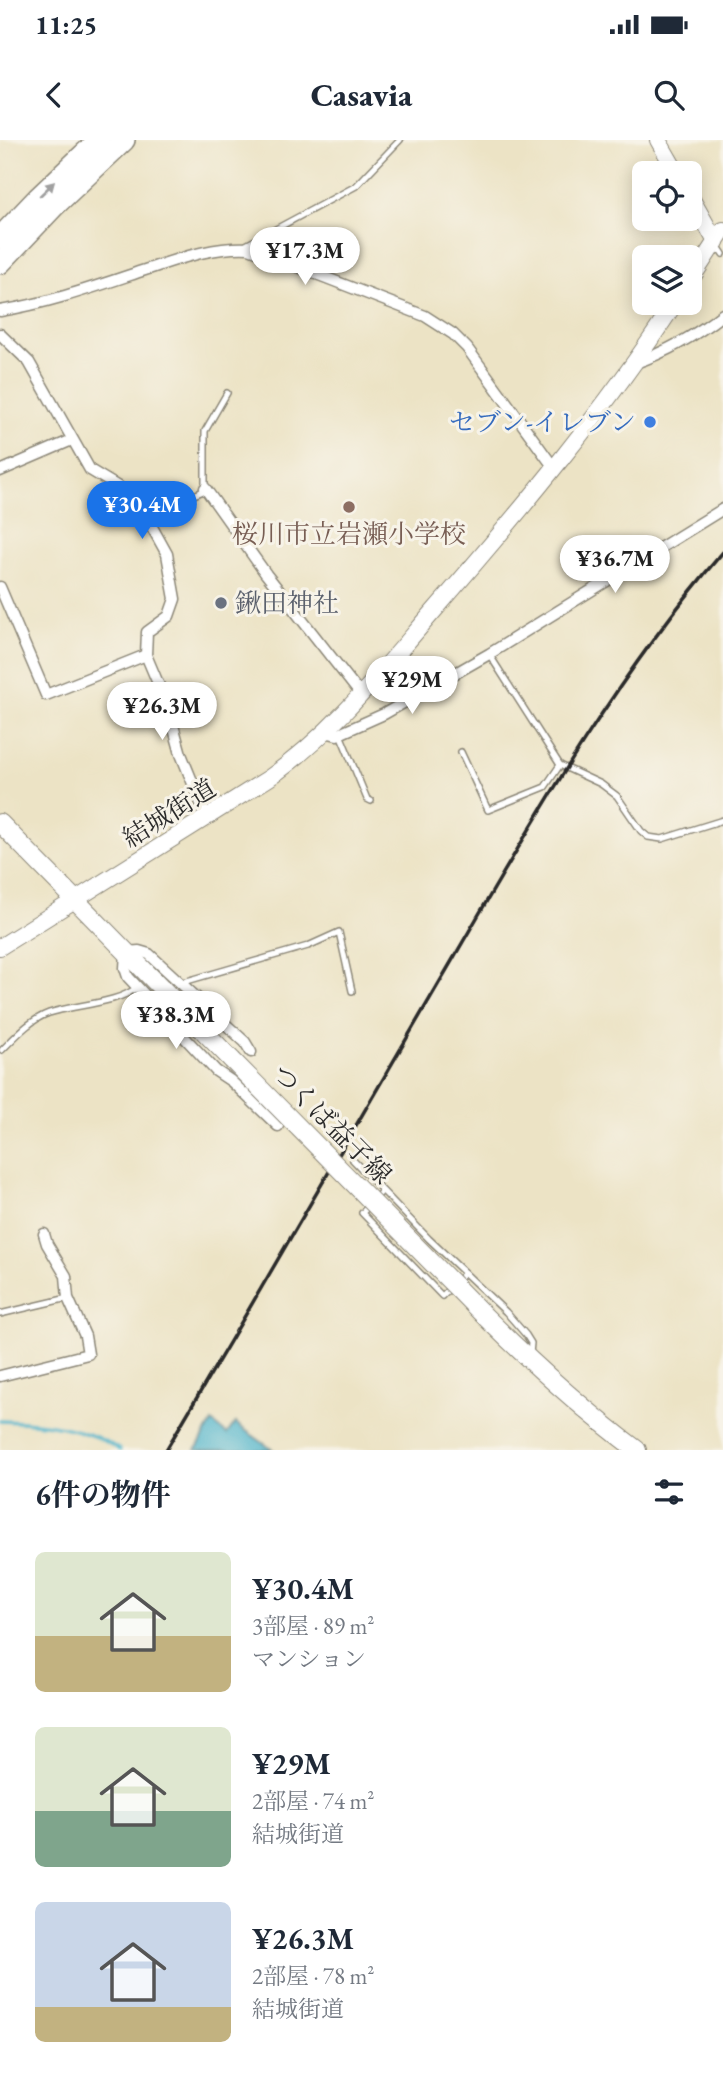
<!DOCTYPE html>
<html lang="ja">
<meta charset="utf-8">
<style>
body{margin:0;font-family:"EB Garamond","Noto Serif JP",serif;background:#f6f6f7;color:#1f2937;height:100vh;display:flex;flex-direction:column;font-size:26px;white-space:nowrap}
*{box-sizing:border-box;margin:0}
p{font-size:23px;color:#747a83}
.icon{flex:none;width:38px;height:38px;fill:none;stroke:currentColor;stroke-width:2;stroke-linecap:round;stroke-linejoin:round}
.map{position:relative;height:1310px;overflow:hidden}
.drawer{display:flex;flex-direction:column;background:#fff;flex:1}
.drawer>*{flex:none}
.fabs{position:absolute;left:632px;top:21px;display:grid;gap:14px}
.fabs a{display:grid;place-items:center;width:70px;height:70px;border-radius:10px;background:#fff;box-shadow:0 4px 18px #0003;font-size:35px}
.price{position:absolute;translate:-50% -60px;padding:0 16px;border-radius:24px;background:#fff;color:#222;font-size:23px;line-height:46px;filter:drop-shadow(0 2px 4px #0008)}
.price::after{content:'';position:absolute;left:50%;top:42px;width:21px;height:16px;margin-left:-10px;background:inherit;clip-path:polygon(0 0,100% 0,50% 100%)}
.price.selected{background:#1a73e8;color:#fff}
ul{padding:0;list-style:none}
li{display:flex;align-items:center;gap:21px;height:175px;padding:0 35px}
li span{display:grid;place-items:center;flex:none;width:196px;height:140px;border-radius:10px;color:#555}
li>.icon{margin-inline-start:auto}
span .icon{width:84px;height:84px;fill:#fffc;stroke-width:1}
li b{font-size:30px}
h2{display:flex;justify-content:space-between;align-items:center;height:84px;padding:0 35px;font-size:30px}
.status{display:flex;justify-content:space-between;align-items:center;height:49px;padding:0 35px;background:#fff;direction:ltr}
.status svg{height:19px;fill:currentColor}
header{display:flex;justify-content:space-between;align-items:center;height:91px;padding:0 35px;background:#fff;font-size:32px;font-weight:800}
.map>svg:first-child{display:block}
.water{fill:#4bb3ca;stroke:#3b6f7a;stroke-width:2}
.lines{fill:none;stroke-linecap:round;stroke-linejoin:round}
.stream{stroke:#4bb3ca;stroke-width:3.5}
.lane-casing{stroke:#8c8778;stroke-width:8}
.street-casing{stroke:#8c8778;stroke-width:13}
.secondary-casing{stroke:#8c8778;stroke-width:18}
.primary-casing{stroke:#8c8778;stroke-width:20}
.highway-casing{stroke:#8c8778;stroke-width:24}
.lane{stroke:#fff;stroke-width:5}
.street{stroke:#fff;stroke-width:10}
.secondary{stroke:#fff;stroke-width:16}
.primary{stroke:#fff;stroke-width:18}
.highway{stroke:#fff;stroke-width:21}
.rail{stroke:#2b2b2b;stroke-width:3.5}
.primary-bridge-casing{stroke:#8c8778;stroke-width:20;stroke-linecap:butt}
.primary-bridge{stroke:#fff;stroke-width:18}
.oneway{fill:#a0a0a0}
.shop-dot{fill:#3f7fe0;stroke:#f7f3e8;stroke-width:2.5}
.education-dot{fill:#8d6e63;stroke:#f7f3e8;stroke-width:2.5}
.worship-dot{fill:#6b7280;stroke:#f7f3e8;stroke-width:2.5}
.labels{text-anchor:middle;dominant-baseline:central;stroke-width:6;stroke-linejoin:round;paint-order:stroke}
.shop-label{font-size:26px;fill:#366cbe;stroke:#f7f3e8;text-anchor:end}
.education-label{font-size:26px;fill:#785e54;stroke:#f7f3e8}
.worship-label{font-size:26px;fill:#5b616d;stroke:#f7f3e8;text-anchor:start}
.street-label{font-size:26px;fill:#2b2b2b;stroke:#f7f3e8}
</style>
<div class="status"><b>11:25</b><svg viewBox="0 0 49 12"><path d="M0 12V9h3v3zM5 12V6h3v6zM10 12V3h3v9zM15 12V0h3v12zM26 1h20v11H26zM47 4h2v5h-2z"/></svg></div>
<header><svg class="icon" aria-label="back" viewBox="0 0 24 24"><path d="M15 5l-7 7 7 7"/></svg>Casavia<svg class="icon" aria-label="search" viewBox="0 0 24 24"><circle cx="10" cy="10" r="6"/><path d="M15 15l6 6"/></svg></header>
<div class="map">
<svg width="723" height="1310" viewBox="0 0 723 1310">
<rect width="100%" height="100%" fill="#f7f3e8"/>
<filter id="ink" filterUnits="userSpaceOnUse"><feTurbulence type="fractalNoise" baseFrequency=".0143" numOctaves="2"/><feDisplacementMap in="SourceGraphic" scale="14" xChannelSelector="R" yChannelSelector="G"/><feConvolveMatrix kernelMatrix="1 2 1 2 8 2 1 2 1" color-interpolation-filters="sRGB"/></filter>
<filter id="wash" filterUnits="userSpaceOnUse"><feTurbulence type="fractalNoise" baseFrequency=".00686" numOctaves="4" result="noise"/><feDisplacementMap in="SourceGraphic" scale="28" xChannelSelector="R" yChannelSelector="G"/><feGaussianBlur stdDeviation="1.57" result="paint"/><feColorMatrix in="noise" values="0 0 0 0 0 0 0 0 0 0 0 0 0 0 0 0 0 1.4 0 .05"/><feComposite in="paint" operator="in"/></filter>
<g filter="url(#wash)">
<rect width="100%" height="100%" fill="#ece3c5"/>
<polygon class="water" points="212,1282 227,1294 235,1283 273,1310 196,1310"/>
<g class="lines">
<path class="stream" d="M0 1281C42 1282 84 1286 120 1310"/>
</g>
</g>
<g filter="url(#ink)">
<g class="lines">
<g class="lane-casing">
<g id="lane">
<polyline points="717,105 723,114"/>
<polyline points="244,106 356,46 400,0"/>
<polyline points="144,376 201,352 205,348 205,291 227,253"/>
<polyline points="489,514 560,625 601,644 617,656 641,691 648,697 662,699 723,680"/>
<polyline points="340,594 367,659 371,661"/>
<polyline points="461,612 488,670 545,647 560,625"/>
<polyline points="180,843 308,806 339,792 352,851"/>
<path d="M2 910C16 896 30 880 49 873 72 865 121 863 137 847"/>
<polyline points="353,1020 429,1099 506,1172 526,1195 531,1203 530,1214"/>
<polyline points="382,1051 362,1073 442,1156 465,1133"/>
<polyline points="0,1174 68,1158"/>
</g>
</g>
<g class="street-casing">
<g id="street">
<path d="M0 171C50 163 97 146 145 130 179 119 213 106 249 108L425 176 453 194 467 208 555 329"/>
<polyline points="0,194 29,222 90,330 125,351 152,387 167,414 175,459 169,476 147,492 146,515 168,567 181,614 207,678"/>
<path d="M635 223C667 212 696 195 723 174"/>
<polyline points="0,331 72,300"/>
<polyline points="205,348 266,434 361,555"/>
<polyline points="0,447 46,555 146,515"/>
<polyline points="325,592 337,595 384,574 489,514 723,369"/>
<polyline points="251,912 245,902 149,814 139,811 126,812 125,828 128,837 216,931 231,941 278,986"/>
<polyline points="0,1236 88,1214 85,1196 68,1158 66,1136 47,1104 44,1094"/>
</g>
</g>
<g class="secondary-casing">
<g id="secondary">
<polyline points="658,0 677,33"/>
<polyline points="690,56 716,102"/>
<polyline points="690,141 723,90"/>
<path d="M0 807 269 638C333 593 382 531 433 472 519 373 603 273 675 163"/>
</g>
</g>
<g class="primary-casing">
<g id="primary">
<polyline points="0,683 232,920"/>
<path d="M458 1149C514 1207 573 1262 637 1310"/>
</g>
</g>
<g class="highway-casing">
<g id="highway">
<polyline points="0,98 38,58 99,0"/>
<polyline points="0,123 54,66 124,0"/>
</g>
</g>
<use href="#lane" class="lane"/>
<use href="#street" class="street"/>
<use href="#secondary" class="secondary"/>
<use href="#primary" class="primary"/>
<use href="#highway" class="highway"/>
<path class="rail" d="M166 1310C263 1147 357 982 453 819 535 678 616 536 723 412"/>
<g class="primary-bridge-casing">
<polyline id="primary-bridge" points="232,920 458,1149"/>
</g>
<use href="#primary-bridge" class="primary-bridge"/>
</g>
<defs><path id="oneway-solid" d="M-6-.8H1V-3.2L6.5 0L1 3.2V.8H-6Z" transform="scale(1.75)"/></defs>
<use class="oneway" href="#oneway-solid" transform="translate(47 49) rotate(-44)"/>
</g>
<circle class="shop-dot" cx="650" cy="282" r="7"/>
<circle class="education-dot" cx="349" cy="367" r="7"/>
<circle class="worship-dot" cx="221" cy="463" r="7"/>
<g class="labels">
<g class="shop-label">
<text x="636" y="282">セブン-イレブン</text>
</g>
<g class="education-label">
<text x="349" y="394">桜川市立岩瀬小学校</text>
</g>
<g class="worship-label">
<text x="235" y="463">鍬田神社</text>
</g>
<g class="street-label">
<text transform="translate(169 673) rotate(-32)">結城街道</text>
<text transform="translate(332 984) rotate(45)">つくば益子線</text>
</g>
</g>
</svg>
<div class="fabs">
<a><svg class="icon" aria-label="locate" viewBox="0 0 24 24"><circle cx="12" cy="12" r="6"/><path d="M12 2v4M12 18v4M2 12h4M18 12h4"/></svg></a>
<a><svg class="icon" aria-label="layers" viewBox="0 0 24 24"><path d="M12 4l9 5-9 5-9-5zM3 14l9 5 9-5"/></svg></a>
</div>
<b class="price" style="left:305px;top:147px">¥17.3M</b>
<b class="price selected" style="left:142px;top:401px">¥30.4M</b>
<b class="price" style="left:615px;top:455px">¥36.7M</b>
<b class="price" style="left:412px;top:576px">¥29M</b>
<b class="price" style="left:162px;top:602px">¥26.3M</b>
<b class="price" style="left:176px;top:911px">¥38.3M</b>
</div>
<section class="drawer">
<h2>6件の物件<svg class="icon" aria-label="filters" viewBox="0 0 24 24"><path d="M4 7h16M4 17h16"/><circle cx="9" cy="7" r="2"/><circle cx="15" cy="17" r="2"/></svg></h2>
<ul>
<li><span style="background:linear-gradient(#dfe7d0 60%,#c2b280 0)"><svg class="icon" aria-label="home" viewBox="0 0 24 24"><path d="M3 11l9-7 9 7M6 9v11h12V9"/></svg></span><div><b>¥30.4M</b><p>3部屋 · 89 m²</p><p>マンション</p></div></li>
<li><span style="background:linear-gradient(#dfe7d0 60%,#7fa58c 0)"><svg class="icon" aria-label="home" viewBox="0 0 24 24"><path d="M3 11l9-7 9 7M6 9v11h12V9"/></svg></span><div><b>¥29M</b><p>2部屋 · 74 m²</p><p>結城街道</p></div></li>
<li><span style="background:linear-gradient(#c9d6e8 75%,#c2b280 0)"><svg class="icon" aria-label="home" viewBox="0 0 24 24"><path d="M3 11l9-7 9 7M6 9v11h12V9"/></svg></span><div><b>¥26.3M</b><p>2部屋 · 78 m²</p><p>結城街道</p></div></li>
</ul>
</section>
